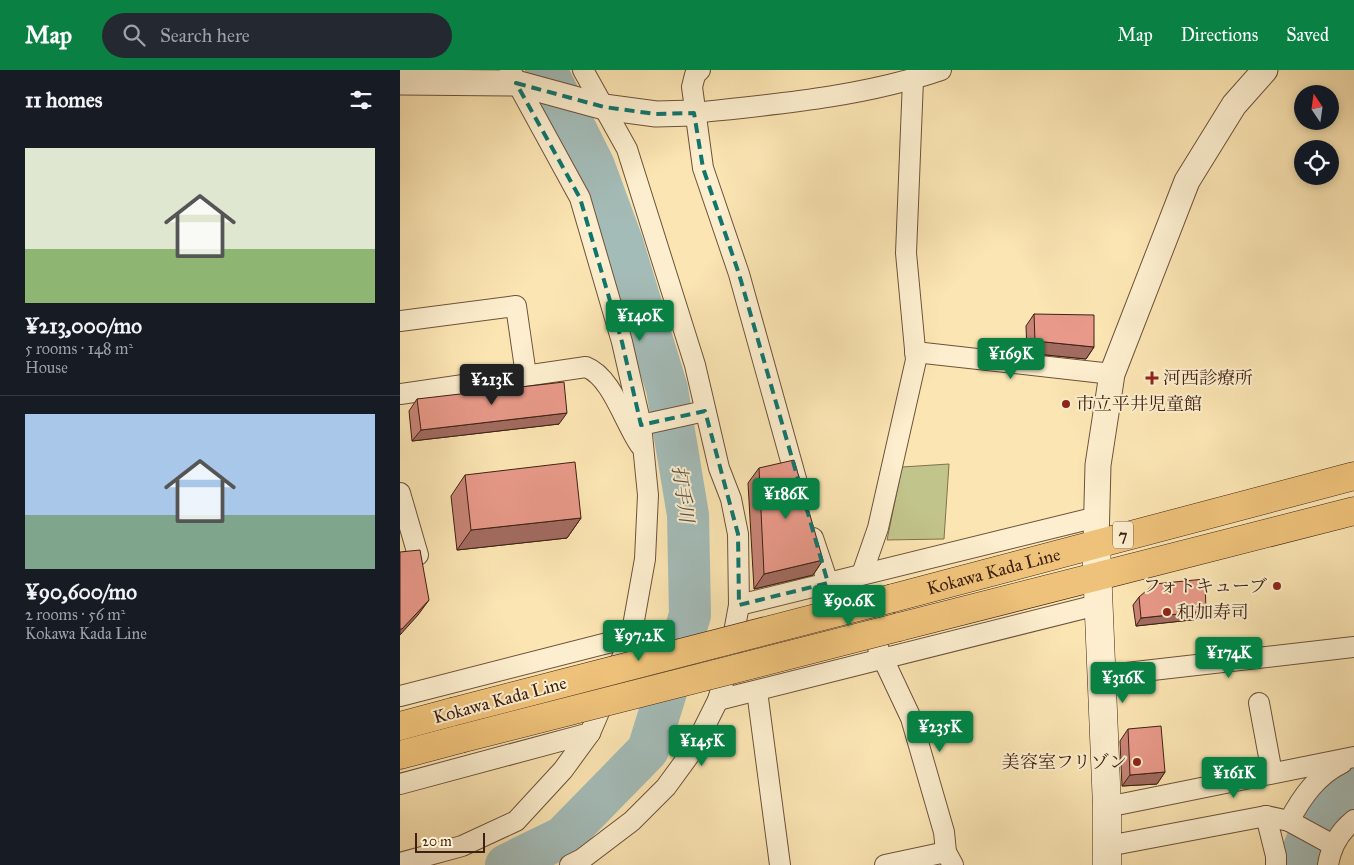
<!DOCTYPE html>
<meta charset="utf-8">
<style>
body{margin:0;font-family:"IM FELL Great Primer","Noto Serif JP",serif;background:#242831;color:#f1f3f6;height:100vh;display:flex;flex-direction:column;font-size:19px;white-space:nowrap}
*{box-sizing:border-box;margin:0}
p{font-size:16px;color:#9ea1a6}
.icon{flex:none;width:28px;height:28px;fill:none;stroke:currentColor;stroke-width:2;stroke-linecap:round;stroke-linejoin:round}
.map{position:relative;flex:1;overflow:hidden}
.side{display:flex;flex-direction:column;background:#171b24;width:400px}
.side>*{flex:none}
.needle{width:32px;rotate:347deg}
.tools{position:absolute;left:894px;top:15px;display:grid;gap:10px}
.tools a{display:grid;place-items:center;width:45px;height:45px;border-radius:50%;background:#171b24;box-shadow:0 2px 8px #0003;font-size:25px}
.scale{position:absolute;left:15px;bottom:12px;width:70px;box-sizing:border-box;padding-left:5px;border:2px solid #3e2112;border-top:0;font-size:14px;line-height:18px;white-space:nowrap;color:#3e2112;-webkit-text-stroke:4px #fceece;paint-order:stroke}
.price{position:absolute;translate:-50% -42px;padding:0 11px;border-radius:5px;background:#0b8043;color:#fff;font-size:16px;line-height:32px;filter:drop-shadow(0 1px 2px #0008)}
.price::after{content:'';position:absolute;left:50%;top:30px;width:15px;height:11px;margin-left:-8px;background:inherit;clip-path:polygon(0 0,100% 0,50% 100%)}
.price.active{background:#222;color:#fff}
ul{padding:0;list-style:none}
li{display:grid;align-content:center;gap:10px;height:265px;padding:0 25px}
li+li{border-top:1px solid #363941}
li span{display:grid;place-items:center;height:155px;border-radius:0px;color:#555}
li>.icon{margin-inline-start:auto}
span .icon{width:90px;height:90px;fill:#fffc;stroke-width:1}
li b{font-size:21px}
h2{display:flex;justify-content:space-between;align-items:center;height:60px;padding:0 25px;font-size:21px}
header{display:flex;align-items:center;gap:30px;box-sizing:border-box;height:70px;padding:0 25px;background:#0b8043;color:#fff}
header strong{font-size:24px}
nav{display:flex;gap:28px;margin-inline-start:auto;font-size:18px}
.search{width:350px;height:45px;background:#242831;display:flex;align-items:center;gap:12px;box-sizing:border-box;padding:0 18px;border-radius:28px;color:#9ea1a6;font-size:19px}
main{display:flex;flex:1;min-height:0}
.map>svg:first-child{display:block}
.green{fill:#c1c48b;stroke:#80724e}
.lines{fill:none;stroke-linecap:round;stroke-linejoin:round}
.river{stroke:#a4bcb8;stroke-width:42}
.minor-casing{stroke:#6d523a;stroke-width:22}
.tertiary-casing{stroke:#6d523a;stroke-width:27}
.secondary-casing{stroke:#3e2112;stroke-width:29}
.primary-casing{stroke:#3e2112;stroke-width:29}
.minor{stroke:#fceece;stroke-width:20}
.tertiary{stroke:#fceece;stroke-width:25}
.secondary{stroke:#fceece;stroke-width:28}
.primary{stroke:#eec27a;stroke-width:28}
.primary-bridge-casing{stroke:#3e2112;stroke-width:29;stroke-linecap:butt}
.primary-bridge{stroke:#eec27a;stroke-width:28}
.wall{fill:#c88476;stroke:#3e2112}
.shaded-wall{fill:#a26b60;stroke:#3e2112}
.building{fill:#e89989;stroke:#3e2112}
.marked{fill:none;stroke:#0f766e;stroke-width:4;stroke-dasharray:10 6;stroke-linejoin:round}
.poi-dot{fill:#8f2418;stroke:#fceece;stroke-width:2}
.labels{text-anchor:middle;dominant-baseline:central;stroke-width:4;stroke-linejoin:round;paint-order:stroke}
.shield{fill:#fceece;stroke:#775e4a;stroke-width:1}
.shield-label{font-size:16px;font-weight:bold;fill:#3e2112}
.poi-label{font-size:18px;fill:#3e2112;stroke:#fceece;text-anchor:start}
.street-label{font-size:18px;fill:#3e2112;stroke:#fceece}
.water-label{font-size:19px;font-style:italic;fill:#5d5044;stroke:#fceece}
</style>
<header>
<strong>Map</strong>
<div class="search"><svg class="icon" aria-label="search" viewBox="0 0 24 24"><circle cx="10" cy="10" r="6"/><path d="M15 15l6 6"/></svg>Search here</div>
<nav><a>Map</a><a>Directions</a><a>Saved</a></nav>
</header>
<main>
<section class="side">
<h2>11 homes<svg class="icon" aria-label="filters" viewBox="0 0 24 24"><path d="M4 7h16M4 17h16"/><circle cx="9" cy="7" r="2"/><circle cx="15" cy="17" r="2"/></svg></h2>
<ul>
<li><span style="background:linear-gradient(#dfe7d0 65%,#8fb573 0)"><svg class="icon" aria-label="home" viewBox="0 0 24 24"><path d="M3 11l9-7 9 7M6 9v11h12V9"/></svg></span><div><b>¥213,000/mo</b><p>5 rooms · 148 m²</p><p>House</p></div></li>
<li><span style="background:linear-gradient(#a9c7e8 65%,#7fa58c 0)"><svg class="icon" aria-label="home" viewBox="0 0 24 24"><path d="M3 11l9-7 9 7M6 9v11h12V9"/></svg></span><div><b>¥90,600/mo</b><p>2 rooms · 56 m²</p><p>Kokawa Kada Line</p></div></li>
</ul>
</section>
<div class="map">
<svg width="954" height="795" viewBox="0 0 954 795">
<rect width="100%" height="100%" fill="#fbe5b3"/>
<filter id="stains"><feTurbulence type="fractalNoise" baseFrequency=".004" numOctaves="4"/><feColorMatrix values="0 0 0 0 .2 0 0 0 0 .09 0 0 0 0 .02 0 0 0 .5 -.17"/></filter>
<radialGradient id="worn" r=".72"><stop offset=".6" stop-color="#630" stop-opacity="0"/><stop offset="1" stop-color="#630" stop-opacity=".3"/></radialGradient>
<polygon class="green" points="549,394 544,469 487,470 502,397"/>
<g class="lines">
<g class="river">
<polyline points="106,795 163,767 248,680 290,545 288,445 267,319 222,172 194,96 146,0"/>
<path d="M901 795C901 769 931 727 954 717"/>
</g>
<g class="minor-casing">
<g id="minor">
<polyline points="110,0 180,128 222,272 241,355 248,425 245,489 231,567"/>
<polyline points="300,0 295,5 292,17 303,98 339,204 398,416"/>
<path d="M294 43C377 34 462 27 541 0"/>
<polyline points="0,251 116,236 126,305"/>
<polyline points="515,282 712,304"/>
<path d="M0 324 186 297C212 307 224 352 240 375"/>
<polyline points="241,355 305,341"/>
<polyline points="0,423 18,485"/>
<polyline points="413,468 428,513"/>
<polyline points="462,504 478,458 516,290 506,183 513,10"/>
<polyline points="339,535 697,447"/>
<polyline points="478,578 511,648 544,762 546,782 553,795"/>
<polyline points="700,606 954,577"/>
<polyline points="357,621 380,795"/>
<polyline points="0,626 231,567 190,663 0,714"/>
<polyline points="318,630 697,535"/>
<polyline points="859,633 872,703"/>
<polyline points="707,737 954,687"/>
<polyline points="866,746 876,786 876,795"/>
<path d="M889 751C902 727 917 705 942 693"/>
<polyline points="708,776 866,746 889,751 933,775"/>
<polyline points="0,793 62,776 116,751 163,700 190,663"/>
<polyline points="170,795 182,789 232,751 266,717 293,680 318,630 328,595 339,535 338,464 331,429 319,398 295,295 227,79 183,0"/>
<polyline points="485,795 546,782"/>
<path d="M928 795C931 776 939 762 954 750"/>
</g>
</g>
<g class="tertiary-casing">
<g id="tertiary">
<polyline points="0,12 116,13 204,37 256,44 294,43"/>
<polyline points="696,473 698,395 712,304 787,111 834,35 865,0"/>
</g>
</g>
<g class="secondary-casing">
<polyline id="secondary" points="696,473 707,737 707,795"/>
</g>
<g class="primary-casing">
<g id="primary">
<path id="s1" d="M493 528 954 406"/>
<polyline points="499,557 954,441"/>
<polyline points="0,656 52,642"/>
<polyline points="0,685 60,669"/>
</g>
</g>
<use href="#minor" class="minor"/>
<use href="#tertiary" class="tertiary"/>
<use href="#secondary" class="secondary"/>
<use href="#primary" class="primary"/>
<g class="primary-bridge-casing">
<g id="primary-bridge">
<polyline points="52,642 493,528"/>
<polyline points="60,669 499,557"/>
</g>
</g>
<use href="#primary-bridge" class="primary-bridge"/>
</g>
<g class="wall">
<polygon points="634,244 694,277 686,289 627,283 626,256"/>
<polygon points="17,329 159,354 12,371 9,341"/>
<polygon points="359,398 423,490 413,505 354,519 348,413"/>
<polygon points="65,405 181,448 167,468 57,480 51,426"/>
<polygon points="739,527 800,549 736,556 733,535"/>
<polygon points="728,659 765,702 757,714 722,716 720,671"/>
</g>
<g class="shaded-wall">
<polygon points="635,271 694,277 686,289 627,283"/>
<polygon points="167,343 159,354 12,371 21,360"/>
<polygon points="181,448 167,468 57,480 71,460"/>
<polygon points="423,490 413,505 354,519 364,504"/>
<polygon points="29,530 18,545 0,565 0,559"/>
<polygon points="806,541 800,549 736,556 741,548"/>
<polygon points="765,702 757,714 722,716 730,705"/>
</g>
<g class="building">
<polygon points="634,244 694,245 694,277 635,271"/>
<polygon points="164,312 167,343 21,360 17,329"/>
<polygon points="394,390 423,490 364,504 359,398"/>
<polygon points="175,392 181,448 71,460 65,405"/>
<polygon points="20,480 29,530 2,559 0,559 0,482"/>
<polygon points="805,509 806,541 741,548 739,527 754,514"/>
<polygon points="761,656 765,702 730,705 728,659"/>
</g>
<path class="marked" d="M116 13 204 37 256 44 294 43 303 98 339 204 428 513 339 535 338 464 305 341 241 355 222 272 180 128Z"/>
<g class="poi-dot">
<path d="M749.5 300.5h5v5h5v5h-5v5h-5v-5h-5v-5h5z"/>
<circle cx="666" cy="334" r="5"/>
<circle cx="877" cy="516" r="5"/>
<circle cx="767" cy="542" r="5"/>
<circle cx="737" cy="692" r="5"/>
</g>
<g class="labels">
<rect class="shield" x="713" y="451.5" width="20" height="27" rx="4"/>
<g class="shield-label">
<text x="723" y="465">7</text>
</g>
<g class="poi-label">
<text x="763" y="308">河西診療所</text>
<text x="676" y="334">市立平井児童館</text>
<text x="867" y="516" text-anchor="end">フォトキューブ</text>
<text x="777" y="542">和加寿司</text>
<text x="727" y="692" text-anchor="end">美容室フリゾン</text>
</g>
<g class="street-label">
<text stroke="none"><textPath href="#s1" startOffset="104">Kokawa Kada Line</textPath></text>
<text transform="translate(100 630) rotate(-15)">Kokawa Kada Line</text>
</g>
<g class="water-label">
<text transform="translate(283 424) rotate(82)">打手川</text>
</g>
</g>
<rect width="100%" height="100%" filter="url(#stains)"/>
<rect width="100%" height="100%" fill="url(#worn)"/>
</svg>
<div class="tools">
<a><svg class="needle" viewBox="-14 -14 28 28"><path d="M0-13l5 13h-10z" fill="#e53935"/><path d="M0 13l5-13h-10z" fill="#9ea1a6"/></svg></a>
<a><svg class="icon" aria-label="locate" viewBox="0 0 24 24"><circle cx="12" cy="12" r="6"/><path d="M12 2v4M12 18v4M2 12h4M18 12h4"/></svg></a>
</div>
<div class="scale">20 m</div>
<b class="price" style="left:240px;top:272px">¥140K</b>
<b class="price" style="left:611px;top:310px">¥169K</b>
<b class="price active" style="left:92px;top:336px">¥213K</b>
<b class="price" style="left:386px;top:450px">¥186K</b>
<b class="price" style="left:449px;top:557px">¥90.6K</b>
<b class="price" style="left:239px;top:592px">¥97.2K</b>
<b class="price" style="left:829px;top:609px">¥174K</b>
<b class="price" style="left:723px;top:634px">¥316K</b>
<b class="price" style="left:540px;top:683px">¥235K</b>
<b class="price" style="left:302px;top:697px">¥145K</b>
<b class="price" style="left:834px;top:729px">¥161K</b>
</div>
</main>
